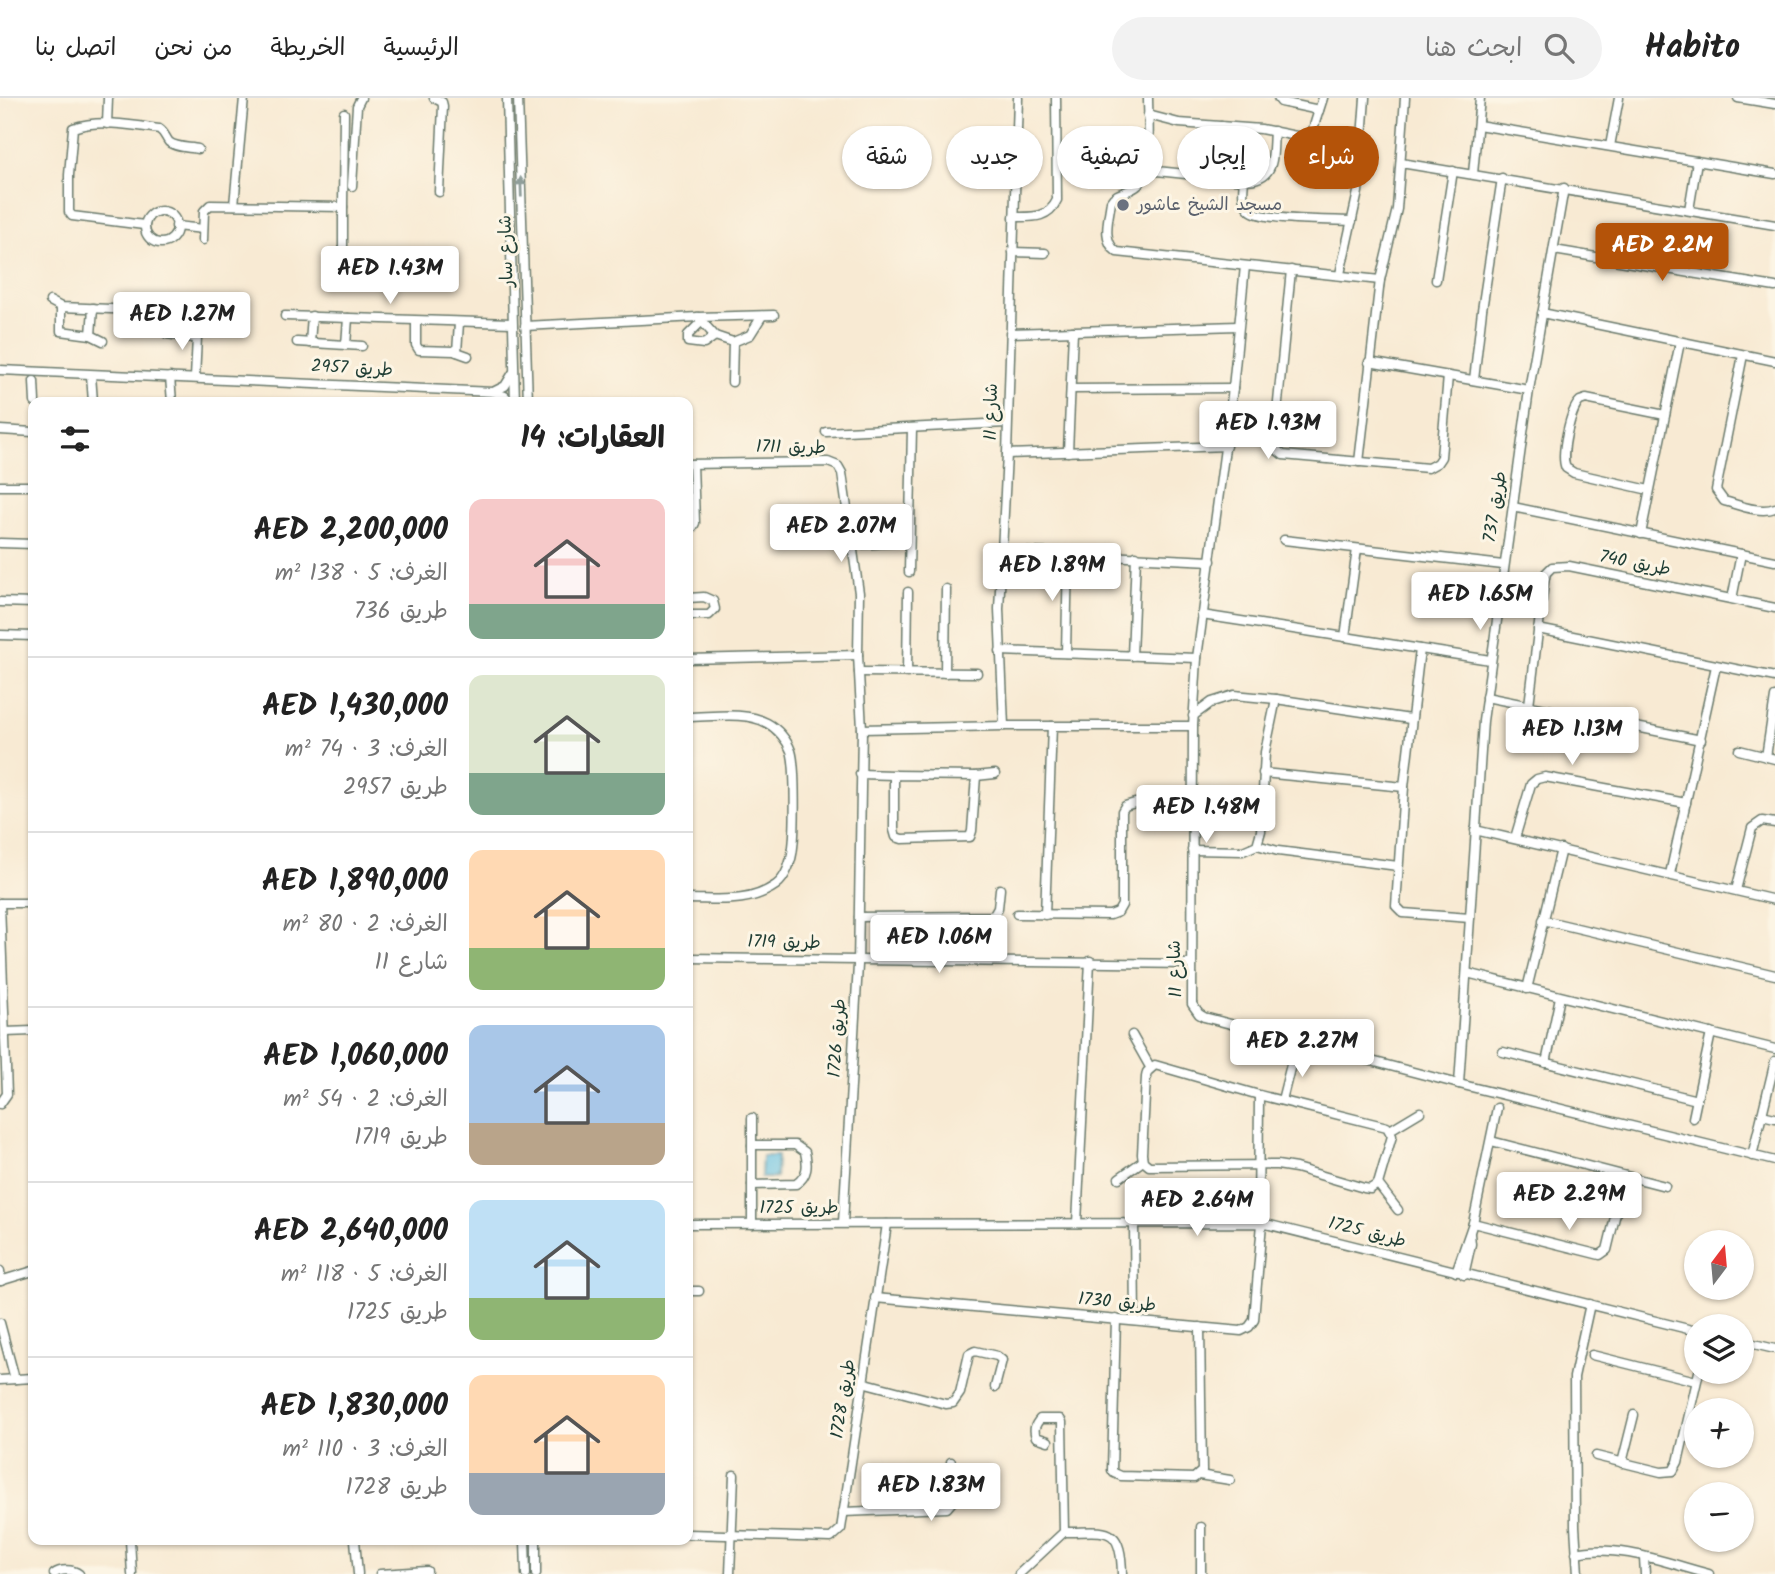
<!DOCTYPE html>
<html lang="ar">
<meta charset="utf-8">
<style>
body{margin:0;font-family:Kalam,"Playpen Sans Arabic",sans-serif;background:#f2f2f2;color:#222;direction:rtl;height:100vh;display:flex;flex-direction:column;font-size:26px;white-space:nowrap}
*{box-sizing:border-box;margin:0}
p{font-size:23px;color:#767676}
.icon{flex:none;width:38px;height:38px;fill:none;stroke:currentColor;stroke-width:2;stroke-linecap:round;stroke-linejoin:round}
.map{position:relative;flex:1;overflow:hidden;direction:ltr}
.sheet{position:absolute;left:28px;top:299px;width:665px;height:1148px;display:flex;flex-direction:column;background:#fff;border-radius:14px;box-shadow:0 2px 5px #0004;direction:rtl}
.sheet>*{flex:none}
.banner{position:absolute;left:714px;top:28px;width:665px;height:63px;direction:rtl;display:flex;gap:14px}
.needle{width:46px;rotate:16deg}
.buttons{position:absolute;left:1684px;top:1132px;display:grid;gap:14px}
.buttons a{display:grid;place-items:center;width:70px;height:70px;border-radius:50%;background:#fff;box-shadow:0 2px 5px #0004;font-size:35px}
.price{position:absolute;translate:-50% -60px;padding:0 16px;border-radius:7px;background:#fff;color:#222;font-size:23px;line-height:46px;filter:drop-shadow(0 2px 4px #0008)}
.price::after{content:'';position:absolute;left:50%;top:42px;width:21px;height:16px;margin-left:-10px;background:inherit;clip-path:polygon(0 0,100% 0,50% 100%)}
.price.current{background:#b45309;color:#fff}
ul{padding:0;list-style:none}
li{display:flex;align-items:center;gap:21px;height:175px;padding:0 28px}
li+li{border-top:2px solid #e0e0e0}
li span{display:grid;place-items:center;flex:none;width:196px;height:140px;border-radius:14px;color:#555}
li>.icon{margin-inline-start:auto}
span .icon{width:84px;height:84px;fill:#fffc;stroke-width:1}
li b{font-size:30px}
h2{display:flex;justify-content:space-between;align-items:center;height:84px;padding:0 28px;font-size:30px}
.chip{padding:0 24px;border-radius:32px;background:#fff;box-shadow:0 2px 5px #0004;font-size:24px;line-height:63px}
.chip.current{background:#b45309;color:#fff}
header{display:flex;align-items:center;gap:42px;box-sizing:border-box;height:98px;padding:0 35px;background:#fff;border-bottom:2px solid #e0e0e0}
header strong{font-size:33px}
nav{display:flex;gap:38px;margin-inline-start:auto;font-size:24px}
.search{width:490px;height:63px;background:#f2f2f2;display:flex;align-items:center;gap:18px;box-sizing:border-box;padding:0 24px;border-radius:38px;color:#767676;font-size:26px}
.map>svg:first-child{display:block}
.water{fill:#66c1e3;stroke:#427f8c;stroke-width:2}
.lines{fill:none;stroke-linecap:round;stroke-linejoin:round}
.minor-casing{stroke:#6b7a6c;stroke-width:11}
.minor{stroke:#fff;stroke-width:8}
.oneway{fill:#8f9e9a}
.worship-dot{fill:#6b7280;stroke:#fcf5e5;stroke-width:2.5}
.labels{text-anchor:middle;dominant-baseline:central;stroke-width:6;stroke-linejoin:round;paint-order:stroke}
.worship-label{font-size:18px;fill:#5b616d;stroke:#fcf5e5;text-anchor:start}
.street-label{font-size:18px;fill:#1f3d34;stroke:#fcf5e5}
</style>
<header>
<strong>Habito</strong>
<div class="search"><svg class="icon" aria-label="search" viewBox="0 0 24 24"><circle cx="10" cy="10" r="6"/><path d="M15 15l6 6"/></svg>ابحث هنا</div>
<nav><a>الرئيسية</a><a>الخريطة</a><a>من نحن</a><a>اتصل بنا</a></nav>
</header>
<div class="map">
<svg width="1775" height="1476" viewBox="0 0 1775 1476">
<rect width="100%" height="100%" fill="#fcf5e5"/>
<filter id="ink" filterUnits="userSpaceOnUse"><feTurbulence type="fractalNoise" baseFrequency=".0143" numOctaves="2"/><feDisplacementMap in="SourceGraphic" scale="14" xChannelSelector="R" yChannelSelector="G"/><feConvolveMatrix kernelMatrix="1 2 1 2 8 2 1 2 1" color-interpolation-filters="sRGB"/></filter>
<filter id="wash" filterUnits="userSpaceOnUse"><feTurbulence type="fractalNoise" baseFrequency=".00686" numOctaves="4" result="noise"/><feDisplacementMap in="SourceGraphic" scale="28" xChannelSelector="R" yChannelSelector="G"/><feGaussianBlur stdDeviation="1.57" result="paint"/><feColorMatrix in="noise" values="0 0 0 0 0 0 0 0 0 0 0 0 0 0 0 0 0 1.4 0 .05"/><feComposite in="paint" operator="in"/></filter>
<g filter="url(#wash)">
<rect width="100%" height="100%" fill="#f8ead3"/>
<polygon class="water" points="762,1058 777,1058 776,1080 761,1080"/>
</g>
<g filter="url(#ink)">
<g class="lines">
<g class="minor-casing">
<g id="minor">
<polyline points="434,0 442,4 443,8 439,94"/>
<polyline points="507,0 515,304"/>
<polyline points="518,0 528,304"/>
<path d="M1148 0C1148 20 1153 73 1138 87 1130 95 1117 93 1111 103 1109 120 1101 143 1117 154L1380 182"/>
<polyline points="1278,0 1281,4 1319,12"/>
<path d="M1323 0C1307 51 1297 59 1359 63"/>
<polyline points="1738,0 1775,6"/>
<polyline points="1148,17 1179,25 1261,31 1311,41"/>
<polyline points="107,26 108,0"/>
<polyline points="1478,27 1775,76"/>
<polyline points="1610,48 1619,0"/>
<polyline points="1401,65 1775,127"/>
<path d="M1147 72 1244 82C1277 82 1272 59 1274 33"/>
<polyline points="1473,76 1480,0"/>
<polyline points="1220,79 1221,28"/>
<path d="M1244 82C1243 92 1241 104 1250 112 1261 123 1333 122 1352 123"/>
<polyline points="352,88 357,8 361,0"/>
<polyline points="234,107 244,0"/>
<polyline points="343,109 343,181"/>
<polyline points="1689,112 1697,63"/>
<circle cx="161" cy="129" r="16"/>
<path d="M1014 119C1032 119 1048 121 1057 102L1056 0"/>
<path d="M144 127 72 118 69 114V77L73 30C99 21 132 27 159 31 165 35 165 39 169 44 176 50 190 49 198 51"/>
<polyline points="176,128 203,131"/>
<polyline points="203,142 204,113 210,107 343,109 344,15"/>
<polyline points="1554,152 1775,189"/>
<polyline points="1013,154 1045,155"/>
<polyline points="1245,168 1233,290 1197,560 1193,628 1192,906 1199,916 1204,919 1459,986 1775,1063"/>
<polyline points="1291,172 1274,345 1277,352 1283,357 1428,370 1437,365 1441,359 1448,278"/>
<polyline points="1340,176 1358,94 1365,0"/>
<polyline points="1436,182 1453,73"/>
<polyline points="50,203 61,209 235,216"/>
<polyline points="61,209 61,233 91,237 103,243"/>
<polyline points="169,213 167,236 194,240 198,236 200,214"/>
<polyline points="1542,215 1775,263"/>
<polyline points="285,218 512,225"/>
<polyline points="698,219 715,238 733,244 750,237 762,218"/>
<polyline points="416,223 416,247 419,252 454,253 468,258"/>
<polyline points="701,224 688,237 688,244 704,246 715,238"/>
<polyline points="525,228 698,219 774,217"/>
<polyline points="1010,235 1238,228"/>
<polyline points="91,237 93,210"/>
<polyline points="297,244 362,248"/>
<polyline points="310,245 312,218"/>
<polyline points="346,247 348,220"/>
<polyline points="457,254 459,225"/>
<path d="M1743 257 1716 392 1724 403C1739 407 1760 416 1775 410"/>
<polyline points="1369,264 1529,292"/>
<polyline points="0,272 493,294 505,298 511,304"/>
<polyline points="91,277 93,304"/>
<polyline points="170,279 172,304"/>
<polyline points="195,280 197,239"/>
<polyline points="1474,282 1482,212 1502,80"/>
<polyline points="34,283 35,304"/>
<polyline points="732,284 733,244"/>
<polyline points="1071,291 1233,290"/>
<polyline points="493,294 505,288 513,275"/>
<polyline points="0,332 33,334"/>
<polyline points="826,334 1006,325"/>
<polyline points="1068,354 1073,233"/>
<polyline points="1007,356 1226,348"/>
<polyline points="1359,364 1380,182 1397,111 1405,0"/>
<polyline points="688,366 828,364 838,368 842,375 859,495 858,557 862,631 858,867 843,1125"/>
<polyline points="0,388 33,388"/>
<path d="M1649 392 1574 375 1566 370C1560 358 1570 312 1580 303L1586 301 1665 317"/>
<polyline points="1513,409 1775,463"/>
<polyline points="688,430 693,429 695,425 693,366"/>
<polyline points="1641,436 1680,244"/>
<polyline points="1284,442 1503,467"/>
<polyline points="0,445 33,446"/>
<polyline points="853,447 908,444"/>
<polyline points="1357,451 1345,539 1490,562"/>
<polyline points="1001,453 1211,463"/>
<polyline points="909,474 912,330"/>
<polyline points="688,500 704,499 713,503 715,511 709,517 688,517"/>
<polyline points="1732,501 1741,456"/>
<polyline points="0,504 33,505"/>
<polyline points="1202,517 1345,539"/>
<polyline points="1538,531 1775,579"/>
<polyline points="0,537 33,538"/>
<polyline points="1420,551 1404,689 1396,808 1403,815 1470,820"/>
<polyline points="1000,553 1197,560"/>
<polyline points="1066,555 1068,455"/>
<polyline points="1132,558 1136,458"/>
<polyline points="688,561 858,557"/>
<polyline points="859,574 977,575"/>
<polyline points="907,575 908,494"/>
<polyline points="945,575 946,491"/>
<polyline points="1486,599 1701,642"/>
<polyline points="1529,607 1544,485 1546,475 1552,469 1569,468 1775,510"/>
<polyline points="1193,618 1212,604 1234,597 1276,601 1410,621"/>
<path d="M688 619C711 619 746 613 767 625 778 631 787 642 791 653 796 667 795 733 793 749 792 762 786 780 776 787 749 806 719 801 688 801"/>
<polyline points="1004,628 999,511 1007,356 1018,0"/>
<polyline points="862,631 1004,628 1193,628"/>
<polyline points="1739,652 1775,661"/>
<polyline points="1766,659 1775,599"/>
<polyline points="1263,675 1404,689"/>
<polyline points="860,676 894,677"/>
<polygon points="894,677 976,678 972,733 970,739 902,741 896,739 894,732"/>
<polyline points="976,678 995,676"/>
<polyline points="1475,732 1775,802"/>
<polyline points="1515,740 1531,686 1537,681 1545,679 1686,705"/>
<polyline points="1257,747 1278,753 1398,768"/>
<polyline points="1192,752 1243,753 1257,747 1261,733 1265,654 1276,601"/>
<polyline points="1670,776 1716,568"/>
<polyline points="1736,792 1752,730 1762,723 1775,725"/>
<polyline points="0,805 33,805"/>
<polyline points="1017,816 1110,817 1118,814 1122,807 1122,713 1125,708 1135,705 1194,708"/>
<polyline points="1045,817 1052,628"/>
<polyline points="859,819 990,818 994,817 998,810 1000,791"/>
<polyline points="1543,822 1775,877"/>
<polyline points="688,860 1190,866"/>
<polyline points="1467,875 1775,951"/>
<polyline points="1527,891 1561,751"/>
<polyline points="5,934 33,933"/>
<polyline points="1132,937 1150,969"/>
<polyline points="1503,954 1697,1002"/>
<polyline points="1546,965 1560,899"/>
<polygon points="1155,967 1259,997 1387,1029 1392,1038 1378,1086 1370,1091 1364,1090 1296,1070 1277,1067 1149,1068 1143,1063 1142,1056 1146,979 1147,974"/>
<polyline points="1459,986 1483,623 1529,292 1564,90"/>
<polyline points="1282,1002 1297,943"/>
<polyline points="0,1006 7,996 0,805"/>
<polyline points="1762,1017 1775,1020"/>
<polyline points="752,1020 752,1126"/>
<polyline points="1693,1020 1711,935"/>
<polyline points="1390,1032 1420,1014"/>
<polyline points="1491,1043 1665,1088"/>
<polyline points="1752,1058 1775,963"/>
<polyline points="1119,1080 1143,1063"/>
<polyline points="1378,1086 1398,1112"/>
<path d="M752 1087 796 1086C808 1078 808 1067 805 1054L795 1047H752"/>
<polyline points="1077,1125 1090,863"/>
<polyline points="1258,1125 1259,997"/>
<polyline points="1473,1125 1600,1157 1607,1152 1625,1078"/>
<polyline points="688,1126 1262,1125 1696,1233"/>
<polyline points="1134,1126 1135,1222"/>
<polyline points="0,1173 1,1183"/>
<polyline points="1456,1174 1473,1125 1497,1010"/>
<polyline points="1464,1177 1471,1146 1470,1136"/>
<polyline points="0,1183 33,1173"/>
<polyline points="688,1193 699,1193"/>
<polyline points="875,1200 1241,1233 1249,1229 1254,1222 1262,1125"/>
<polyline points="1116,1221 1112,1372 1114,1375 1121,1378 1194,1380 1202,1373 1200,1229"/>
<polyline points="0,1225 15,1281"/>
<polyline points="1741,1243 1775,1251"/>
<polyline points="1592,1257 1696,1283"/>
<polyline points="0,1282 33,1280"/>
<polyline points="862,1284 946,1306 953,1305 960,1295 969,1256 975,1253 997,1258 1002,1262 995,1289"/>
<polyline points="1596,1358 1661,1374 1673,1373 1678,1364 1699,1274"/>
<polyline points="1622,1365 1634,1317"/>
<polyline points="1199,1377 1230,1382"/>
<polyline points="843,1414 947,1410 953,1403 951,1364"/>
<path d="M1064 1434C1106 1434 1121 1425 1122 1476"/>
<polyline points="688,1436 831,1440 841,1431 887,1126"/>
<polyline points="130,1442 132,1476"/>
<polyline points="355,1442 358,1476"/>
<polyline points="525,1442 526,1476"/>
<path d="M1576 1455C1617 1445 1670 1466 1709 1476"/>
<polyline points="1644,1460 1645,1476"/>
<path d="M54 1476C60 1471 73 1471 79 1476"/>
<polyline points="380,1476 427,1473"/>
<polyline points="536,1476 536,1442"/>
<polyline points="730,1476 734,1377"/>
<path d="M1019 1476 1064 1434 1062 1324 1060 1321H1040C1035 1327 1033 1331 1036 1339L1048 1343"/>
<polyline points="1201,1476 1201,1429"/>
<polyline points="1578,1476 1575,1428 1574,1279 1590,1206"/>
</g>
</g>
<use href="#minor" class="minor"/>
</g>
<defs><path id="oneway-solid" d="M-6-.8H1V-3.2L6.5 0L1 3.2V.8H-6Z" transform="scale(1.75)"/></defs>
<use class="oneway" href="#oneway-solid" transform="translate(521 89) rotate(-92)"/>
</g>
<circle class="worship-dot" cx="1123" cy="107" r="7"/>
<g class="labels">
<g class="worship-label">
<text x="1137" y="107">مسجد الشيخ عاشور</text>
</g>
<g class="street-label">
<text transform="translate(507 153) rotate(-92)">شارع سار</text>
<text transform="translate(352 271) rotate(3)">طريق 2957</text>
<text transform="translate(992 314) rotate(-89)">شارع 11</text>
<text transform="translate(791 350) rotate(1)">طريق 1711</text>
<text transform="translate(1496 409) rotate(-81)">طريق 737</text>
<text transform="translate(1635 466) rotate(11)">طريق 740</text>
<text transform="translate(784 845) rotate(1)">طريق 1719</text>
<text transform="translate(1176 871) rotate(-92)">شارع 11</text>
<text transform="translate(838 940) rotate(-86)">طريق 1726</text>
<text x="799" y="1110">طريق 1725</text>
<text transform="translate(1367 1135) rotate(14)">طريق 1725</text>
<text transform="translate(1117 1205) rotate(5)">طريق 1730</text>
<text transform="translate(844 1301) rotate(-81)">طريق 1728</text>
</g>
</g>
</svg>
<div class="buttons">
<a><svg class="needle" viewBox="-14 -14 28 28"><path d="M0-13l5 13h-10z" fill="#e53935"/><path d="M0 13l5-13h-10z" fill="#767676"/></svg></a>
<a><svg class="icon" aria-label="layers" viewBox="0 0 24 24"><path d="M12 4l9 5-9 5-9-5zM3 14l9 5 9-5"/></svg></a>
<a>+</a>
<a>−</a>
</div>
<b class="price current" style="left:1662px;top:185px">AED 2.2M</b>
<b class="price" style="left:390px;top:208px">AED 1.43M</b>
<b class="price" style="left:182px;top:254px">AED 1.27M</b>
<b class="price" style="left:1268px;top:363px">AED 1.93M</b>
<b class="price" style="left:841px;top:466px">AED 2.07M</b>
<b class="price" style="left:1052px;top:505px">AED 1.89M</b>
<b class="price" style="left:1480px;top:534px">AED 1.65M</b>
<b class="price" style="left:1572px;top:669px">AED 1.13M</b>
<b class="price" style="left:1206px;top:747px">AED 1.48M</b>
<b class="price" style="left:939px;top:877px">AED 1.06M</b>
<b class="price" style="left:1302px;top:981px">AED 2.27M</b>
<b class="price" style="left:1569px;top:1134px">AED 2.29M</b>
<b class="price" style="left:1197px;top:1140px">AED 2.64M</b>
<b class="price" style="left:931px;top:1425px">AED 1.83M</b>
<div class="banner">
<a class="chip current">شراء</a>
<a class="chip">إيجار</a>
<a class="chip">تصفية</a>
<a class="chip">جديد</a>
<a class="chip">شقة</a>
</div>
<section class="sheet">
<h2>العقارات: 14<svg class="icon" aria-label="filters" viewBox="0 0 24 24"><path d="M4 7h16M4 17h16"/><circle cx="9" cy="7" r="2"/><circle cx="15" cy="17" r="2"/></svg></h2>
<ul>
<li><span style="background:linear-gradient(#f6c9c9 75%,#7fa58c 0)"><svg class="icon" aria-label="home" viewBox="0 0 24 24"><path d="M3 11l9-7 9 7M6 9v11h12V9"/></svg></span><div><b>AED 2,200,000</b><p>الغرف: 5 · 138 m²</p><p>طريق 736</p></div></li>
<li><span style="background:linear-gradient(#dfe7d0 70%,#7fa58c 0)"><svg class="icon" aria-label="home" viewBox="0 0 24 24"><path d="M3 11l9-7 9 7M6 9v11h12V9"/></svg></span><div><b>AED 1,430,000</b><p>الغرف: 3 · 74 m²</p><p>طريق 2957</p></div></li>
<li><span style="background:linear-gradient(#ffd9b3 70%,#8fb573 0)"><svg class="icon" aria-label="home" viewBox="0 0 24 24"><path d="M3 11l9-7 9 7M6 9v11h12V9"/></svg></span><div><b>AED 1,890,000</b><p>الغرف: 2 · 80 m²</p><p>شارع 11</p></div></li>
<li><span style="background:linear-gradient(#a9c7e8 70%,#b9a48a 0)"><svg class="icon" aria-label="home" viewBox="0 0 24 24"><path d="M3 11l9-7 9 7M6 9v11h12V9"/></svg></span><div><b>AED 1,060,000</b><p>الغرف: 2 · 54 m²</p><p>طريق 1719</p></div></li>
<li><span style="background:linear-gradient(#bfe0f5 70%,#8fb573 0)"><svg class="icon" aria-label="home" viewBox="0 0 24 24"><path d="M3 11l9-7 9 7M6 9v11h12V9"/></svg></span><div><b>AED 2,640,000</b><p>الغرف: 5 · 118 m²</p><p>طريق 1725</p></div></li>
<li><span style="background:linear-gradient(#ffd9b3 70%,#9aa5b1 0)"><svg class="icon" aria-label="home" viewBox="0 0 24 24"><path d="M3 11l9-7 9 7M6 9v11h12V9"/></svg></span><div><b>AED 1,830,000</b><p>الغرف: 3 · 110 m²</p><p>طريق 1728</p></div></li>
</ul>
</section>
</div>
